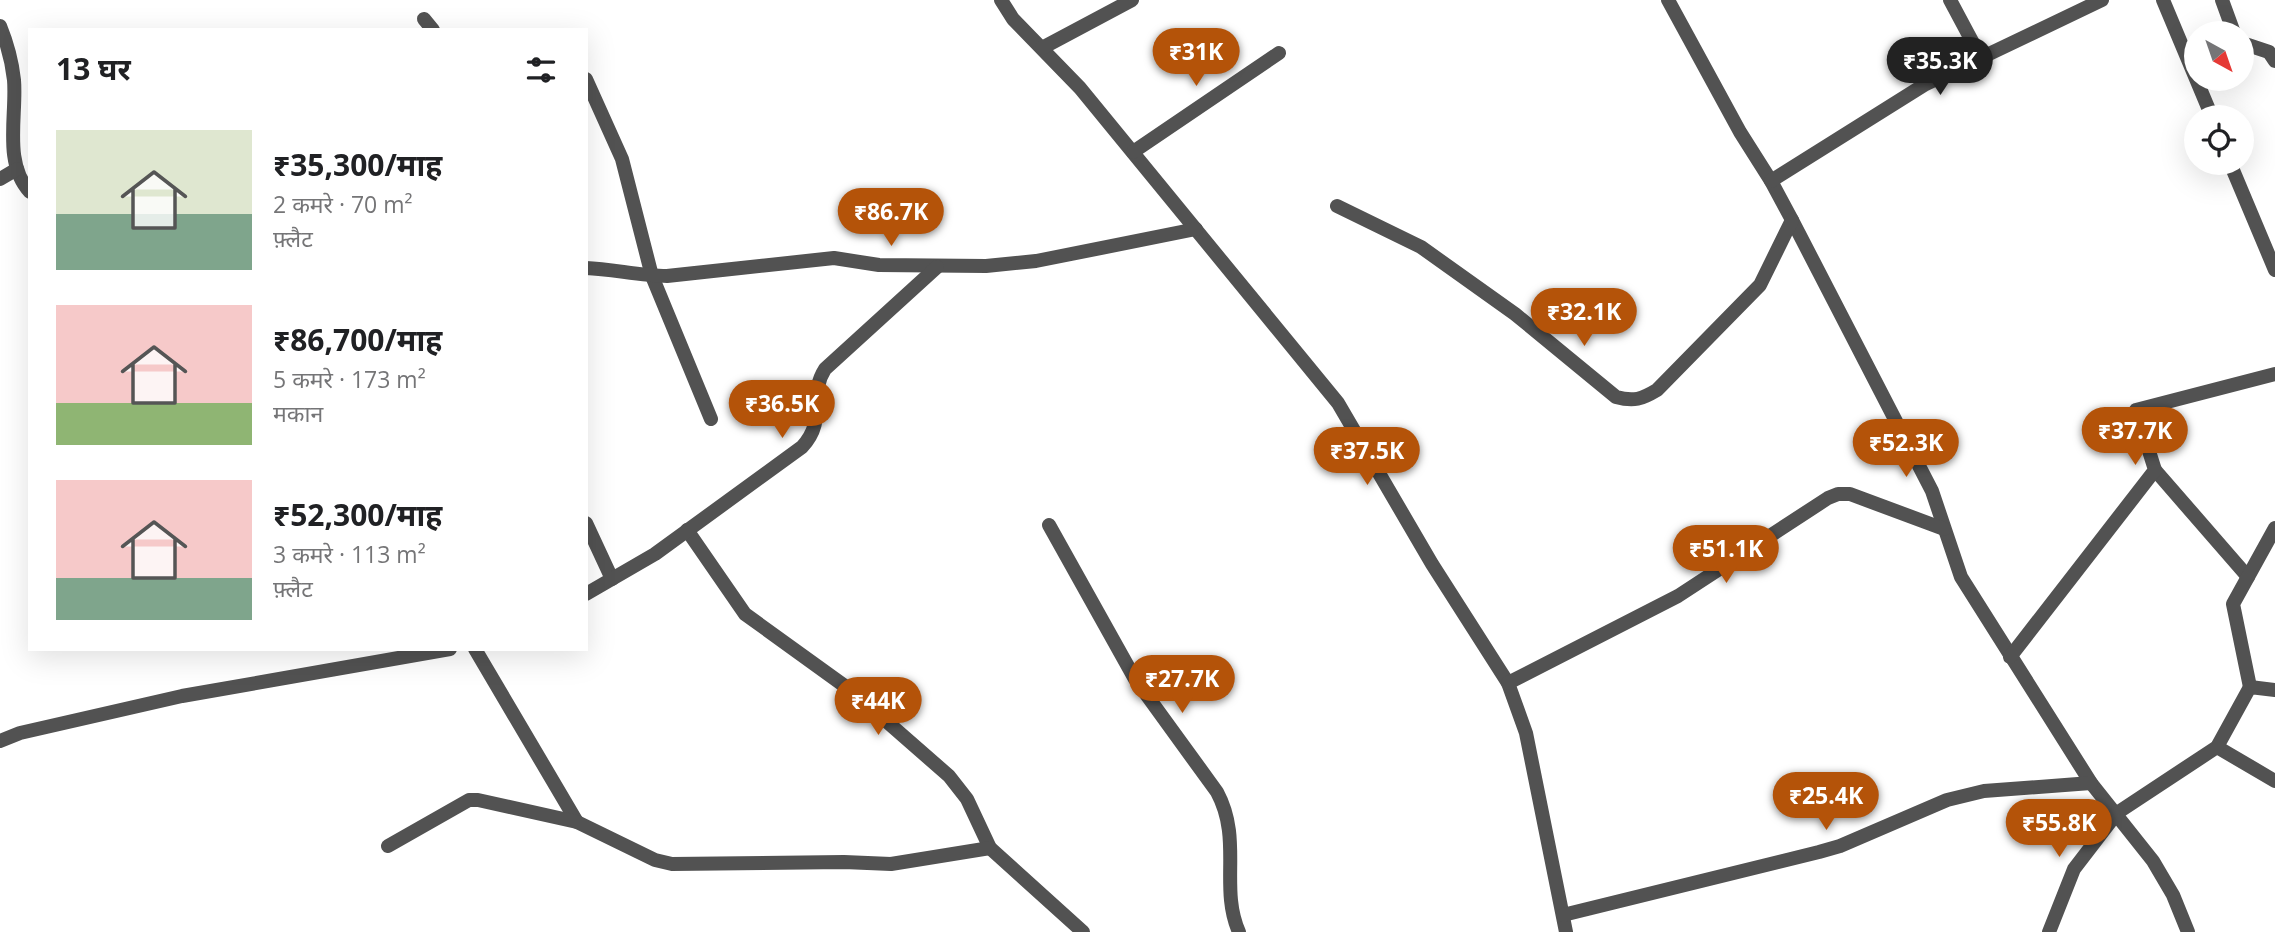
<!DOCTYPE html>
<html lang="hi">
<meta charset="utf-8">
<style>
body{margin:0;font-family:"Open Sans","Noto Sans Devanagari",sans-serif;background:#f2f2f2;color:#202124;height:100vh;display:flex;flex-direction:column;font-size:26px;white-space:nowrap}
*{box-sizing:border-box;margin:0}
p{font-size:23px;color:#757577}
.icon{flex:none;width:38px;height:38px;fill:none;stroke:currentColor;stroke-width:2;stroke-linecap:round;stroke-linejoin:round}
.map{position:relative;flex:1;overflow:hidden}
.details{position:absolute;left:28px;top:28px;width:560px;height:623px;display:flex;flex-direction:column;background:#fff;border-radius:0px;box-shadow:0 7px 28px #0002}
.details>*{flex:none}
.needle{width:46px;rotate:140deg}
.buttons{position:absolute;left:2184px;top:21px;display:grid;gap:14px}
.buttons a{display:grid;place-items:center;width:70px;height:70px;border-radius:50%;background:#fff;box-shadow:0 7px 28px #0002;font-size:35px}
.price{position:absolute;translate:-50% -60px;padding:0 16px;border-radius:24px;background:#b45309;color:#fff;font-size:23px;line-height:46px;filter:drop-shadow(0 2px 4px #0008)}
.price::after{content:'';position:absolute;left:50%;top:42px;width:21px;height:16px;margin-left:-10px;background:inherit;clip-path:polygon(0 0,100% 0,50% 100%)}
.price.selected{background:#222;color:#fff}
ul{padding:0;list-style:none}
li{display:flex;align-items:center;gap:21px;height:175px;padding:0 28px}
li span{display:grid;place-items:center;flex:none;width:196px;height:140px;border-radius:0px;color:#555}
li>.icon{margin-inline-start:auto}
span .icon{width:84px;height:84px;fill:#fffc;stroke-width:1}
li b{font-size:30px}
h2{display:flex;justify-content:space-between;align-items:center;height:84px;padding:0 28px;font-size:30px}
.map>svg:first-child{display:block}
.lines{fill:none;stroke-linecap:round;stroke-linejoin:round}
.street{stroke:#525252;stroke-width:14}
</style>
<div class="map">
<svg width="2275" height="932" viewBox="0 0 2275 932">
<rect width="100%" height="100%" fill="#fff"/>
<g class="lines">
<g class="street">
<polyline points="1001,0 1013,19 1080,88 1338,403 1432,564 1508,683 1526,733 1566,932"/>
<polyline points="1668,0 1740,132 1771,181 1792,220 1932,491 1961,577 2091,783 2153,861 2173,895 2188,932"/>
<polyline points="1950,0 1981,58"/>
<polyline points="2163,0 2212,117"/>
<polyline points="2222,0 2234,33"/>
<polyline points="424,19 433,30"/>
<path d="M0 26C7 43 12 62 14 80 17 115 3 163 30 192"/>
<polyline points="2242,43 2269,52 2275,61"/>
<polyline points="1042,48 1132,0"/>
<polyline points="586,79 622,159 652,276 711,419"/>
<polyline points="1133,152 1279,53"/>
<polyline points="2230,163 2275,270"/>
<polyline points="0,179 17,169"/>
<polyline points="1771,181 1924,85 2102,0"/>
<path d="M1337 206 1421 247 1515 314 1616 397C1634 402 1642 399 1657 390L1760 285 1792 220"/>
<path d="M586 268C613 269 640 276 667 276L834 258 879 265 986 266 1036 261 1196 229"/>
<polyline points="2155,470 2248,577"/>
<polyline points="586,523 612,579"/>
<path d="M1049 525 1135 679 1217 792C1243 840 1219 887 1239 932"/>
<polyline points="687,530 745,614 853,692 949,776 967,799 990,848 1083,932"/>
<path d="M586 594 655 554 802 447C828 419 807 397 825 369L937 267"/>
<polyline points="475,649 577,822"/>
<polyline points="2010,657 2155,470 2136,410 2275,374"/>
<polyline points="1508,683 1678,596 1828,498 1838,494 1850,494 1944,529"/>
<polyline points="2250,687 2233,604 2275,528"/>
<polyline points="0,741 20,733 182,696 450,649"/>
<polyline points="2217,747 2275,781"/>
<polyline points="388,846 469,800 478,800 577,822 655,860 672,864 844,862 891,864 990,848"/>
<polyline points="1563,915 1819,852 1840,846 1947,800 1984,791 2091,783"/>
<polyline points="2049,932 2074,869 2117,813 2217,747 2250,687 2275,690"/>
</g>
</g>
</svg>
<div class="buttons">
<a><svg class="needle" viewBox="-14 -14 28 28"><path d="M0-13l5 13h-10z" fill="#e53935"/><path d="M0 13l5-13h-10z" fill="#757577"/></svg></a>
<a><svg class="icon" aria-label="locate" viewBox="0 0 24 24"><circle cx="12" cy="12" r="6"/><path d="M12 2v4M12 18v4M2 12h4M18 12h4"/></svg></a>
</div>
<b class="price" style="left:1196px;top:88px">₹31K</b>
<b class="price selected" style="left:1940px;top:97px">₹35.3K</b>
<b class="price" style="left:891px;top:248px">₹86.7K</b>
<b class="price" style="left:1584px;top:348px">₹32.1K</b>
<b class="price" style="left:782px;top:440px">₹36.5K</b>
<b class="price" style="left:2135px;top:467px">₹37.7K</b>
<b class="price" style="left:1906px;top:479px">₹52.3K</b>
<b class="price" style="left:1367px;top:487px">₹37.5K</b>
<b class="price" style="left:1726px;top:585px">₹51.1K</b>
<b class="price" style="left:1182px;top:715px">₹27.7K</b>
<b class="price" style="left:878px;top:737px">₹44K</b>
<b class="price" style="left:1826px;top:832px">₹25.4K</b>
<b class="price" style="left:2059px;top:859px">₹55.8K</b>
<section class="details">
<h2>13 घर<svg class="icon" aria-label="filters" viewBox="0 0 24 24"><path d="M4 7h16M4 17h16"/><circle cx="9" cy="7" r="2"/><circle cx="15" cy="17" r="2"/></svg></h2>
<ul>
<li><span style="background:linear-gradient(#dfe7d0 60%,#7fa58c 0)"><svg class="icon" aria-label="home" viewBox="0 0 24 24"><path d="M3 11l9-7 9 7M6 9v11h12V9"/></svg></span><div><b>₹35,300/माह</b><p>2 कमरे · 70 m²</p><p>फ़्लैट</p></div></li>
<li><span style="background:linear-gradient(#f6c9c9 70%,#8fb573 0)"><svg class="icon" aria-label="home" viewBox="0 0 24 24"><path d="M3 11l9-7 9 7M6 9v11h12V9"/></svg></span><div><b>₹86,700/माह</b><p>5 कमरे · 173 m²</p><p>मकान</p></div></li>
<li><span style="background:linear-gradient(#f6c9c9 70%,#7fa58c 0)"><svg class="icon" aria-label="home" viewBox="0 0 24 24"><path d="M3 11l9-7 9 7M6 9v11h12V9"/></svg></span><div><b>₹52,300/माह</b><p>3 कमरे · 113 m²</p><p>फ़्लैट</p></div></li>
</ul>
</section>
</div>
